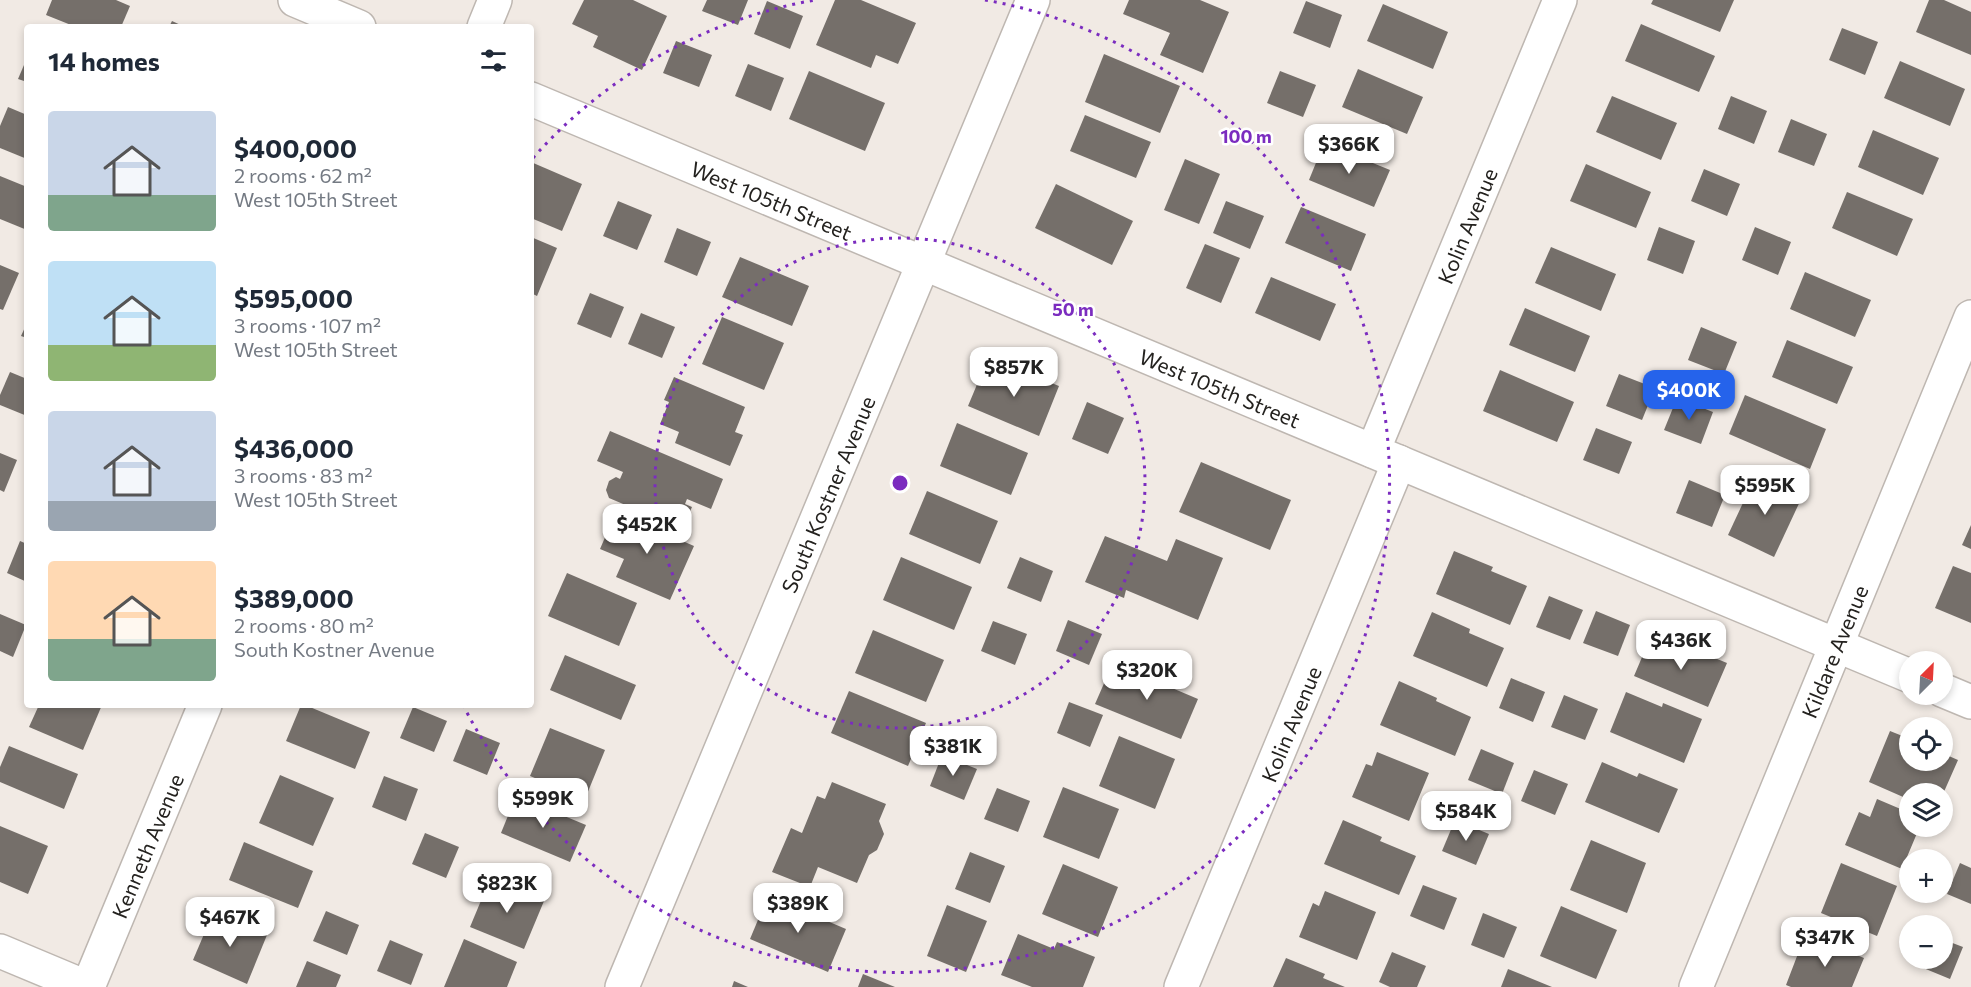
<!DOCTYPE html>
<meta charset="utf-8">
<style>
body{margin:0;font-family:Commissioner,sans-serif;background:#f2f2f3;color:#1f2937;height:100vh;display:flex;flex-direction:column;font-size:22px;white-space:nowrap}
*{box-sizing:border-box;margin:0}
p{font-size:20px;color:#747a83}
.icon{flex:none;width:33px;height:33px;fill:none;stroke:currentColor;stroke-width:2;stroke-linecap:round;stroke-linejoin:round}
.map{position:relative;flex:1;overflow:hidden}
.details{position:absolute;left:24px;top:24px;width:510px;height:684px;display:flex;flex-direction:column;background:#fff;border-radius:6px;box-shadow:0 3px 9px #0003}
.details>*{flex:none}
.needle{width:39px;rotate:24deg}
.fabs{position:absolute;left:1899px;top:651px;display:grid;gap:12px}
.fabs a{display:grid;place-items:center;width:54px;height:54px;border-radius:50%;background:#fff;box-shadow:0 3px 9px #0003;font-size:30px}
.price{position:absolute;translate:-50% -51px;padding:0 14px;border-radius:12px;background:#fff;color:#222;font-size:20px;line-height:39px;filter:drop-shadow(0 2px 3px #0008)}
.price::after{content:'';position:absolute;left:50%;top:36px;width:18px;height:14px;margin-left:-9px;background:inherit;clip-path:polygon(0 0,100% 0,50% 100%)}
.price.active{background:#2563eb;color:#fff}
ul{padding:0;list-style:none}
li{display:flex;align-items:center;gap:18px;height:150px;padding:0 24px}
li span{display:grid;place-items:center;flex:none;width:168px;height:120px;border-radius:6px;color:#555}
li>.icon{margin-inline-start:auto}
span .icon{width:72px;height:72px;fill:#fffc;stroke-width:1}
li b{font-size:26px}
h2{display:flex;justify-content:space-between;align-items:center;height:72px;padding:0 24px;font-size:26px}
.map>svg:first-child{display:block}
.building{fill:#756f6a}
.lines{fill:none;stroke-linecap:round;stroke-linejoin:round}
.minor-casing{stroke:#beb7b1;stroke-width:36}
.minor{stroke:#fff;stroke-width:33}
.ring{fill:none;stroke:#7b2cbf;stroke-width:3;stroke-dasharray:3 6}
.labels{text-anchor:middle;dominant-baseline:central;stroke-width:5;stroke-linejoin:round;paint-order:stroke}
.street-label{font-size:21px;fill:#24221f;stroke:#fff}
.centre{fill:#7b2cbf;stroke:#fff;stroke-width:3}
.ring-label{font-size:18px;text-anchor:middle;font-weight:bold;fill:#7b2cbf;stroke:#fff;stroke-width:5;stroke-linejoin:round;paint-order:stroke}
</style>
<div class="map">
<svg width="1971" height="987" viewBox="0 0 1971 987">
<rect width="100%" height="100%" fill="#f1eae4"/>
<g class="building">
<polygon points="52,0 116,0 130,6 121,27 76,27 46,15"/>
<polygon points="584,0 633,0 667,16 642,70 593,47 598,36 572,24"/>
<polygon points="707,0 748,0 738,25 702,11"/>
<polygon points="835,0 861,0 916,23 898,64 876,55 871,68 816,45"/>
<polygon points="1129,0 1200,0 1229,12 1203,73 1160,55 1170,33 1123,14"/>
<polygon points="1653,0 1734,0 1720,32 1651,4"/>
<polygon points="1929,0 1944,0 1971,12 1971,55 1916,32"/>
<polygon points="767,1 803,16 790,49 754,34"/>
<polygon points="1306,1 1342,15 1330,48 1293,33"/>
<polygon points="1383,4 1448,32 1433,69 1367,41"/>
<polygon points="172,21 185,27 169,27"/>
<polygon points="1641,24 1715,56 1699,92 1625,61"/>
<polygon points="1842,28 1878,42 1865,75 1829,60"/>
<polygon points="676,41 712,55 699,87 663,73"/>
<polygon points="1104,54 1180,86 1160,133 1085,102"/>
<polygon points="27,58 27,82 18,79"/>
<polygon points="1900,61 1965,89 1950,126 1884,98"/>
<polygon points="748,64 784,78 771,111 735,96"/>
<polygon points="1358,69 1423,97 1407,134 1342,107"/>
<polygon points="809,71 885,103 865,151 789,119"/>
<polygon points="1280,71 1316,85 1303,117 1267,103"/>
<polygon points="1612,96 1677,123 1661,160 1596,132"/>
<polygon points="1731,96 1767,111 1754,144 1718,129"/>
<polygon points="8,107 27,115 27,159 0,148 0,126"/>
<polygon points="1085,115 1151,142 1136,178 1070,151"/>
<polygon points="1791,119 1827,134 1814,166 1778,152"/>
<polygon points="1873,130 1939,158 1923,195 1858,167"/>
<polygon points="1324,143 1390,170 1374,207 1309,180"/>
<polygon points="1185,159 1220,174 1199,224 1164,210"/>
<polygon points="531,162 582,184 562,231 531,218"/>
<polygon points="1586,164 1651,192 1636,228 1570,201"/>
<polygon points="1704,169 1740,184 1727,216 1691,201"/>
<polygon points="0,176 27,187 27,230 0,219"/>
<polygon points="1056,184 1133,221 1112,265 1035,228"/>
<polygon points="1847,192 1913,219 1897,256 1832,228"/>
<polygon points="618,201 652,215 637,250 603,236"/>
<polygon points="1226,201 1264,216 1250,249 1213,233"/>
<polygon points="1301,207 1366,234 1351,271 1285,243"/>
<polygon points="1659,227 1695,241 1683,274 1647,260"/>
<polygon points="1755,227 1791,242 1778,275 1742,260"/>
<polygon points="677,228 711,242 697,276 664,262"/>
<polygon points="531,237 557,248 537,296 531,293"/>
<polygon points="1205,244 1240,258 1221,303 1186,288"/>
<polygon points="1551,247 1616,274 1601,311 1535,283"/>
<polygon points="740,257 809,286 792,326 722,297"/>
<polygon points="0,265 19,273 3,310 0,309"/>
<polygon points="1805,272 1871,300 1855,337 1790,309"/>
<polygon points="1271,277 1336,304 1320,341 1255,313"/>
<polygon points="590,293 624,307 611,338 577,324"/>
<polygon points="1525,308 1590,336 1575,372 1509,345"/>
<polygon points="641,313 675,327 662,358 628,344"/>
<polygon points="722,317 784,343 764,390 702,364"/>
<polygon points="27,323 27,338 21,336"/>
<polygon points="1701,327 1737,342 1724,374 1688,360"/>
<polygon points="1787,340 1853,367 1837,404 1772,377"/>
<polygon points="986,363 1016,376 1019,370 1059,386 1039,436 968,406"/>
<polygon points="1500,370 1574,402 1557,442 1483,411"/>
<polygon points="10,372 27,379 27,416 0,405 0,395"/>
<polygon points="1619,374 1655,388 1642,420 1606,406"/>
<polygon points="674,377 745,407 735,432 743,435 730,466 675,443 679,432 660,424 669,402 664,400"/>
<polygon points="1745,395 1826,429 1810,469 1729,434"/>
<polygon points="1677,398 1713,412 1701,444 1664,430"/>
<polygon points="1087,402 1124,418 1108,454 1072,439"/>
<polygon points="957,423 1028,453 1011,495 940,466"/>
<polygon points="1596,428 1632,442 1619,474 1583,460"/>
<polygon points="610,431 723,479 711,509 687,499 685,504 692,507 682,529 609,498 606,490 609,481 616,477 620,479 623,472 597,461"/>
<polygon points="0,453 17,460 4,492 0,490"/>
<polygon points="1201,462 1291,500 1270,550 1179,512"/>
<polygon points="1756,475 1802,497 1774,557 1728,535"/>
<polygon points="1689,480 1725,495 1712,527 1676,513"/>
<polygon points="927,491 998,521 980,564 909,534"/>
<polygon points="616,512 694,546 670,600 616,577 624,559 600,549"/>
<polygon points="1971,525 1971,549 1962,545"/>
<polygon points="1105,536 1167,561 1176,539 1223,558 1198,620 1126,590 1124,598 1085,582"/>
<polygon points="20,541 27,544 27,582 7,573"/>
<polygon points="1454,551 1493,567 1491,571 1527,586 1510,625 1436,594"/>
<polygon points="901,557 972,587 954,630 883,600"/>
<polygon points="1020,557 1053,571 1041,602 1007,588"/>
<polygon points="1953,566 1971,573 1971,623 1935,608"/>
<polygon points="567,573 637,603 619,646 548,616"/>
<polygon points="1549,596 1583,610 1570,640 1536,627"/>
<polygon points="1596,611 1630,625 1618,656 1583,643"/>
<polygon points="1432,612 1470,629 1469,633 1504,648 1487,687 1413,656"/>
<polygon points="0,614 26,625 13,657 0,651"/>
<polygon points="1068,620 1102,634 1089,665 1056,651"/>
<polygon points="993,621 1027,634 1015,665 981,651"/>
<polygon points="873,630 944,660 926,702 855,673"/>
<polygon points="1651,636 1686,651 1688,647 1727,663 1708,707 1634,676"/>
<polygon points="565,655 636,685 621,720 550,690"/>
<polygon points="1113,663 1198,699 1181,739 1095,704"/>
<polygon points="1511,678 1545,692 1533,722 1499,708"/>
<polygon points="1399,681 1437,698 1436,701 1471,717 1455,756 1380,725"/>
<polygon points="849,691 926,723 908,766 831,733"/>
<polygon points="1626,692 1662,707 1663,703 1702,719 1684,763 1610,732"/>
<polygon points="1564,695 1598,709 1585,740 1551,727"/>
<polygon points="1069,702 1103,715 1090,747 1057,733"/>
<polygon points="39,705 102,705 83,750 29,727"/>
<polygon points="301,705 305,705 370,732 355,769 286,741"/>
<polygon points="413,707 447,721 434,752 400,738"/>
<polygon points="550,728 605,750 585,799 530,776"/>
<polygon points="466,729 500,743 487,775 453,761"/>
<polygon points="1890,731 1910,739 1910,760 1942,760 1942,753 1958,760 1943,794 1910,794 1910,800 1869,782"/>
<polygon points="1119,736 1175,759 1155,809 1099,786"/>
<polygon points="9,746 78,774 64,809 0,782 0,767"/>
<polygon points="1481,749 1514,763 1502,794 1468,780"/>
<polygon points="1377,752 1429,773 1409,821 1352,797 1366,764 1372,766"/>
<polygon points="942,755 977,769 964,800 930,786"/>
<polygon points="1602,762 1637,777 1639,773 1678,789 1659,833 1585,802"/>
<polygon points="1534,770 1568,784 1555,815 1521,801"/>
<polygon points="280,775 334,798 313,846 259,823"/>
<polygon points="384,776 418,789 406,821 372,807"/>
<polygon points="832,782 886,804 879,821 884,834 877,850 869,855 857,883 818,867 810,887 772,872 791,828 802,833 817,796 825,799"/>
<polygon points="1063,787 1119,809 1099,859 1043,837"/>
<polygon points="997,788 1030,801 1018,832 984,819"/>
<polygon points="516,796 586,825 570,862 501,833"/>
<polygon points="1877,799 1910,813 1910,826 1920,826 1902,869 1845,845 1859,812 1870,817"/>
<polygon points="1343,820 1382,837 1380,841 1416,856 1399,895 1324,864"/>
<polygon points="1455,820 1489,834 1476,865 1442,851"/>
<polygon points="0,826 48,846 28,894 0,882"/>
<polygon points="425,833 459,847 446,878 412,864"/>
<polygon points="1591,840 1646,863 1627,913 1570,890"/>
<polygon points="244,842 313,871 298,908 229,880"/>
<polygon points="970,852 1005,866 990,903 955,889"/>
<polygon points="1841,863 1897,886 1877,936 1821,913"/>
<polygon points="1960,863 1971,868 1971,904 1947,894"/>
<polygon points="1063,864 1118,887 1098,937 1042,914"/>
<polygon points="490,879 544,901 524,949 470,927"/>
<polygon points="1423,885 1457,898 1444,930 1410,916"/>
<polygon points="1325,891 1376,912 1357,960 1299,937 1313,903 1319,906"/>
<polygon points="768,896 846,929 828,972 750,939"/>
<polygon points="947,905 987,921 966,972 927,956"/>
<polygon points="1561,906 1617,930 1596,979 1540,956"/>
<polygon points="326,911 359,925 347,955 313,941"/>
<polygon points="213,913 267,935 247,984 193,960"/>
<polygon points="1483,913 1517,927 1504,958 1471,945"/>
<polygon points="1018,934 1054,949 1057,942 1095,957 1083,987 1032,987 1001,975"/>
<polygon points="464,939 517,962 507,987 444,987"/>
<polygon points="1818,939 1864,958 1852,987 1791,987 1786,985 1799,951 1811,956"/>
<polygon points="1942,939 1963,947 1950,979 1916,965 1919,958 1942,958"/>
<polygon points="390,940 423,954 411,985 377,971"/>
<polygon points="1392,952 1426,966 1417,987 1390,987 1379,982"/>
<polygon points="1286,958 1325,974 1323,978 1345,987 1273,987"/>
<polygon points="307,961 341,975 336,987 296,987"/>
<polygon points="1508,969 1552,987 1501,987"/>
<polygon points="863,974 895,987 858,987"/>
<polygon points="734,981 748,987 732,987"/>
</g>
<g class="lines">
<g class="minor-casing">
<g id="minor">
<polyline points="295,0 359,27"/>
<polyline points="484,27 495,0"/>
<path id="s1" d="M531 99 1910 676"/>
<path id="s2" d="M1373 451 1560 0"/>
<polyline points="1942,690 1971,702"/>
<polyline points="0,951 86,987"/>
<path id="s3" d="M88 987 205 705"/>
<path id="s4" d="M622 987 1033 0"/>
<path id="s5" d="M1181 987 1399 462"/>
<path id="s6" d="M1696 987 1971 317"/>
</g>
</g>
<use href="#minor" class="minor"/>
</g>
<g class="ring">
<circle cx="900" cy="483" r="245"/>
<path d="M533 158A490 490 0 0 1 815 0M985 0A490 490 0 1 1 463 705"/>
</g>
<g class="labels">
<g class="street-label">
<text stroke="none"><textPath href="#s1" startOffset="261">West 105th Street</textPath></text>
<text stroke="none"><textPath href="#s2" startOffset="244">Kolin Avenue</textPath></text>
<text stroke="none"><textPath href="#s1" startOffset="747">West 105th Street</textPath></text>
<text stroke="none"><textPath href="#s4" startOffset="534">South Kostner Avenue</textPath></text>
<text stroke="none"><textPath href="#s6" startOffset="363">Kildare Avenue</textPath></text>
<text stroke="none"><textPath href="#s5" startOffset="285">Kolin Avenue</textPath></text>
<text stroke="none"><textPath href="#s3" startOffset="153">Kenneth Avenue</textPath></text>
</g>
</g>
<circle cx="900" cy="483" r="9" class="centre"/>
<g class="ring-label">
<text x="1246" y="143">100 m</text>
<text x="1073" y="316">50 m</text>
</g>
</svg>
<div class="fabs">
<a><svg class="needle" viewBox="-14 -14 28 28"><path d="M0-13l5 13h-10z" fill="#e53935"/><path d="M0 13l5-13h-10z" fill="#747a83"/></svg></a>
<a><svg class="icon" aria-label="locate" viewBox="0 0 24 24"><circle cx="12" cy="12" r="6"/><path d="M12 2v4M12 18v4M2 12h4M18 12h4"/></svg></a>
<a><svg class="icon" aria-label="layers" viewBox="0 0 24 24"><path d="M12 4l9 5-9 5-9-5zM3 14l9 5 9-5"/></svg></a>
<a>+</a>
<a>−</a>
</div>
<b class="price" style="left:1349px;top:175px">$366K</b>
<b class="price" style="left:1014px;top:398px">$857K</b>
<b class="price active" style="left:1689px;top:421px">$400K</b>
<b class="price" style="left:1765px;top:516px">$595K</b>
<b class="price" style="left:647px;top:555px">$452K</b>
<b class="price" style="left:1681px;top:671px">$436K</b>
<b class="price" style="left:1147px;top:701px">$320K</b>
<b class="price" style="left:953px;top:777px">$381K</b>
<b class="price" style="left:543px;top:829px">$599K</b>
<b class="price" style="left:1466px;top:842px">$584K</b>
<b class="price" style="left:507px;top:914px">$823K</b>
<b class="price" style="left:798px;top:934px">$389K</b>
<b class="price" style="left:230px;top:948px">$467K</b>
<b class="price" style="left:1825px;top:968px">$347K</b>
<section class="details">
<h2>14 homes<svg class="icon" aria-label="filters" viewBox="0 0 24 24"><path d="M4 7h16M4 17h16"/><circle cx="9" cy="7" r="2"/><circle cx="15" cy="17" r="2"/></svg></h2>
<ul>
<li><span style="background:linear-gradient(#c9d6e8 70%,#7fa58c 0)"><svg class="icon" aria-label="home" viewBox="0 0 24 24"><path d="M3 11l9-7 9 7M6 9v11h12V9"/></svg></span><div><b>$400,000</b><p>2 rooms · 62 m²</p><p>West 105th Street</p></div></li>
<li><span style="background:linear-gradient(#bfe0f5 70%,#8fb573 0)"><svg class="icon" aria-label="home" viewBox="0 0 24 24"><path d="M3 11l9-7 9 7M6 9v11h12V9"/></svg></span><div><b>$595,000</b><p>3 rooms · 107 m²</p><p>West 105th Street</p></div></li>
<li><span style="background:linear-gradient(#c9d6e8 75%,#9aa5b1 0)"><svg class="icon" aria-label="home" viewBox="0 0 24 24"><path d="M3 11l9-7 9 7M6 9v11h12V9"/></svg></span><div><b>$436,000</b><p>3 rooms · 83 m²</p><p>West 105th Street</p></div></li>
<li><span style="background:linear-gradient(#ffd9b3 65%,#7fa58c 0)"><svg class="icon" aria-label="home" viewBox="0 0 24 24"><path d="M3 11l9-7 9 7M6 9v11h12V9"/></svg></span><div><b>$389,000</b><p>2 rooms · 80 m²</p><p>South Kostner Avenue</p></div></li>
</ul>
</section>
</div>
